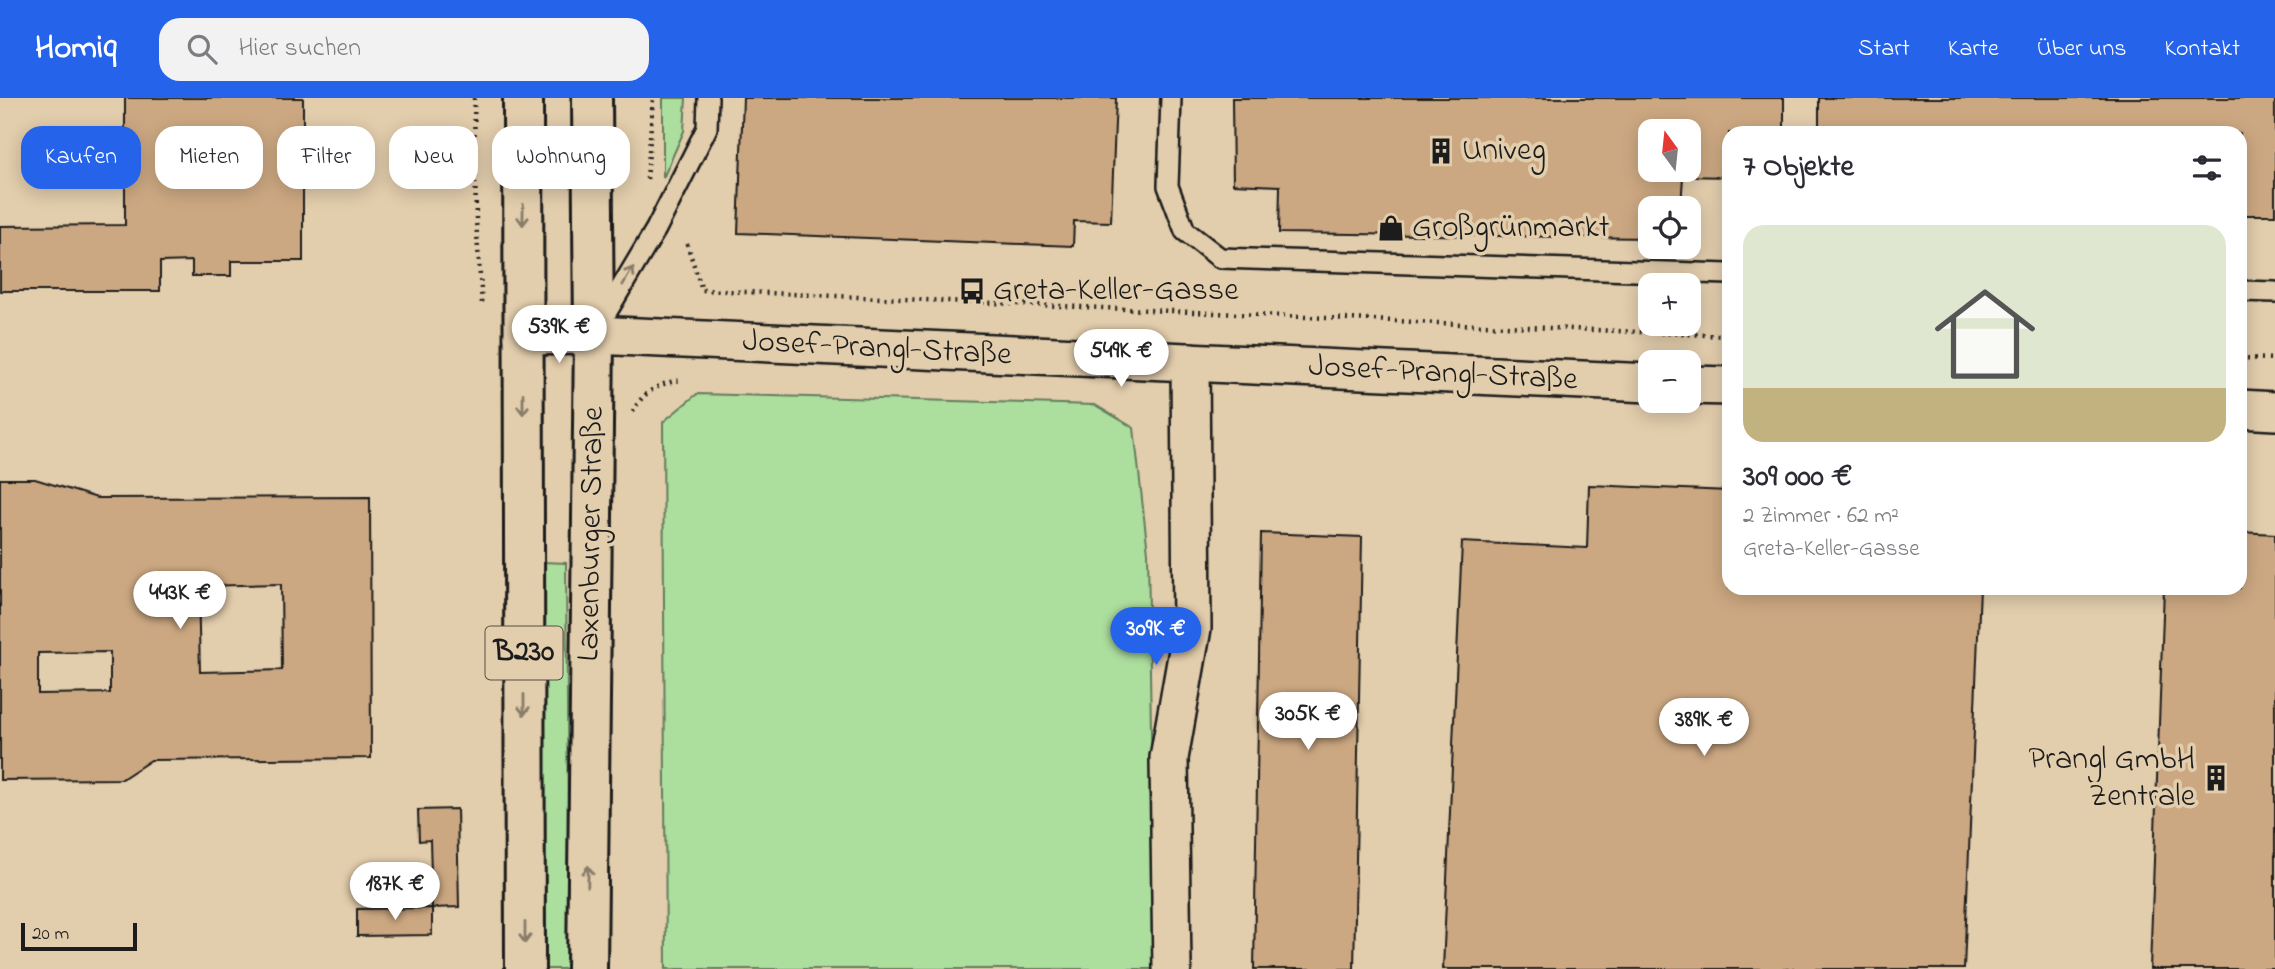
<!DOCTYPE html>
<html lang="de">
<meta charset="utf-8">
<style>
body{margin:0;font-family:"Indie Flower",sans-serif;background:#f2f2f3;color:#2b2b33;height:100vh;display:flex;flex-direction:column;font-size:26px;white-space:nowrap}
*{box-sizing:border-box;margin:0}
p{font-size:23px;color:#7c7c81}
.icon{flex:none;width:38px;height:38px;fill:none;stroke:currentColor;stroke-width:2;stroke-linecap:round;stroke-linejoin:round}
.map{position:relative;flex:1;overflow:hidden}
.drawer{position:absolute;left:1722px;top:28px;width:525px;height:469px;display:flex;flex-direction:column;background:#fff;border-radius:21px;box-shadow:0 4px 18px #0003}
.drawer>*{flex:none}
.guide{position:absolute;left:21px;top:28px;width:665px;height:63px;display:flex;gap:14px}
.needle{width:46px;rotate:345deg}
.buttons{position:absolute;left:1638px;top:21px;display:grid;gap:14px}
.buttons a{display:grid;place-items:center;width:63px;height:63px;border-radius:14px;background:#fff;box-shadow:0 4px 18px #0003;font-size:35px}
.scale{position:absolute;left:21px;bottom:18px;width:116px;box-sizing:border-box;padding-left:7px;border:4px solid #1c1c1c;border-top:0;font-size:19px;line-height:24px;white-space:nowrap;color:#1c1c1c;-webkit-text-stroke:5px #e2cdac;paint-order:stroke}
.price{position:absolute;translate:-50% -60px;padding:0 16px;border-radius:24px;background:#fff;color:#222;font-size:23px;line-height:46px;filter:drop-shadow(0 2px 4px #0008)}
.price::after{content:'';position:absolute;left:50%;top:42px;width:21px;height:16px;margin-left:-10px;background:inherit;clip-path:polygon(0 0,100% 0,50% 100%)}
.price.active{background:#2563eb;color:#fff}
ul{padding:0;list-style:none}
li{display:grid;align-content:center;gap:14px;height:371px;padding:0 21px}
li+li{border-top:2px solid #e1e1e2}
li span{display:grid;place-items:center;height:217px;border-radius:21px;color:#555}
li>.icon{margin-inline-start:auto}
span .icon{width:126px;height:126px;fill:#fffc;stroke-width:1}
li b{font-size:30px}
h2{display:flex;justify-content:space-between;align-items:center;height:84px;padding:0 21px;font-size:30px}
.chip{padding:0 24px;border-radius:21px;background:#fff;box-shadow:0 4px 18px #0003;font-size:24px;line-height:63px}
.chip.active{background:#2563eb;color:#fff}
header{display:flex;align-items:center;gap:42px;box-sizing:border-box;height:98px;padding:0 35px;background:#2563eb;color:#fff}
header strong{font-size:33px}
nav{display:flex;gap:38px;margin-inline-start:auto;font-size:24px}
.search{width:490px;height:63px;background:#f2f2f3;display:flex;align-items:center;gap:18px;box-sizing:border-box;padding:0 24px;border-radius:21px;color:#7c7c81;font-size:26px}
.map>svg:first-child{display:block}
.green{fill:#acde9e;stroke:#647d5d;stroke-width:2}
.building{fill:#cca882;stroke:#1c1c1c;stroke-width:2;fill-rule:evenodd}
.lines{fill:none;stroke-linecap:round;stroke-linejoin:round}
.service-casing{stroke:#1c1c1c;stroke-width:24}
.minor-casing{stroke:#1c1c1c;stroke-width:42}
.primary-casing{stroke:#1c1c1c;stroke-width:44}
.path{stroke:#1c1c1c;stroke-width:4.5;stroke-dasharray:2 5;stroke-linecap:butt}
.service{stroke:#e2cdac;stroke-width:19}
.minor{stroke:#e2cdac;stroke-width:37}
.primary{stroke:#e2cdac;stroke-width:38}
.oneway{stroke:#897d6b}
.labels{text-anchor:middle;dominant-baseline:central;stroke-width:7;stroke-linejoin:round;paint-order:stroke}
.shield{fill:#e2cdac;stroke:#575147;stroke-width:2}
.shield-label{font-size:30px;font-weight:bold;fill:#1c1c1c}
.poi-label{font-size:32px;fill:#1c1c1c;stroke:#e2cdac;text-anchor:start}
.street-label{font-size:32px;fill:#1c1c1c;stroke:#e2cdac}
</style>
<header>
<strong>Homiq</strong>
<div class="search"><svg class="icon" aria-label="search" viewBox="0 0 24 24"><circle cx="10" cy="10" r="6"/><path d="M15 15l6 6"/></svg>Hier suchen</div>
<nav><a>Start</a><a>Karte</a><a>Über uns</a><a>Kontakt</a></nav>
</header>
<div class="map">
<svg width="2275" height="871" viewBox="0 0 2275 871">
<rect width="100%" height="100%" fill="#e2cdac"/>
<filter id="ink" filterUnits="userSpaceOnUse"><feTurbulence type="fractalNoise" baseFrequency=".0143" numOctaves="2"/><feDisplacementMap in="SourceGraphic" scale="14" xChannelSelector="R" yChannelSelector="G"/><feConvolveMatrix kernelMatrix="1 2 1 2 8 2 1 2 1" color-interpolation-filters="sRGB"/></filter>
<g filter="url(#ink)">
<g class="green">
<polygon points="663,0 686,0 684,33 663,80"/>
<polygon points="697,296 1095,307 1134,330 1148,455 1155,871 666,871 663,324"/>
<polygon points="542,464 566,465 569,871 545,871"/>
</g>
<g class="building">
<polygon points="125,0 303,0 303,163 231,163 231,178 192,178 192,163 160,164 160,193 0,193 0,128 125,127"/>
<polygon points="743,0 1116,0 1111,124 1074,123 1073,148 738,135"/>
<path d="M1232 0H1784V35H1729V79L1683 78 1681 110H1650V140L1279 135 1280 88 1233 86ZM1650 33H1689V72H1650Z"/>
<polygon points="1819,0 2275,0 2275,117 2240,117 2240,35 1819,35"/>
<path d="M0 381H35L97 400 370 399 371 660 151 662 122 681 0 682ZM281 486 282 572 200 574 198 488ZM110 554V595L38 596V555Z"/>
<polygon points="1589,387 1729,393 1729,490 1980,490 1964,871 1443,871 1462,444 1587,450"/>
<polygon points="2240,434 2275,436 2275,871 2150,871 2164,490 2240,490"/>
<polygon points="1261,435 1362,439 1354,871 1254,871"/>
<polygon points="457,711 459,809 432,810 430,742 419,743 418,712"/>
<polygon points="432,810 432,837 357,838 357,811"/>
</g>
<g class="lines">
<g class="service-casing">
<g id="service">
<polyline points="1171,0 1168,88 1185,133 1220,160 1729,176"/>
<polyline points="2240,193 2275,194"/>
<polyline points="599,227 656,131 707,30 708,0"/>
</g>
</g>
<g class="minor-casing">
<g id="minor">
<polyline points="523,238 594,237 1650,285"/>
<polyline points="1689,287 1729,288"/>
<polyline points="2240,311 2275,313"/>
<polyline points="1172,871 1169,660 1192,530 1190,264"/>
</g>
</g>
<g class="primary-casing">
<g id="primary">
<polyline points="523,0 525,871"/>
<polyline points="587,871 594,237 592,0"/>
</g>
</g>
<g class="path">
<polyline points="474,0 476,123 482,205"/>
<polyline points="647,81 653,0"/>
<polyline points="687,146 702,192 1729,238"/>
<polyline points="2240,260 2275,261"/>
<path d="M633 314C642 294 660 285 681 282"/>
</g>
<use href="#service" class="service"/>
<use href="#minor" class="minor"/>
<use href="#primary" class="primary"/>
</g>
<defs><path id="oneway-shaft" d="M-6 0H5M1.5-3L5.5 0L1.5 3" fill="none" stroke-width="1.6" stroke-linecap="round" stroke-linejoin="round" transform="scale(1.75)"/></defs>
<g class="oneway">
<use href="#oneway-shaft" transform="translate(523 117) rotate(91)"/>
<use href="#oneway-shaft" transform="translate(628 178) rotate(-60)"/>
<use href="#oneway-shaft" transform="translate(523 306) rotate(90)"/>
<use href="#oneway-shaft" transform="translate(524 607) rotate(90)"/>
<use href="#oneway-shaft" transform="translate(588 778) rotate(-89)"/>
<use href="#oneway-shaft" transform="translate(525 835) rotate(90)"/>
</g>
</g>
<defs>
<g id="building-bare" transform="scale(2.1)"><path d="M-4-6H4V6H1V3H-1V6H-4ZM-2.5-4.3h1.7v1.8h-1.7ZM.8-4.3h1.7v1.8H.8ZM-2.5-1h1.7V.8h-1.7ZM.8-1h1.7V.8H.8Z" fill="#1c1c1c" stroke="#e2cdac" stroke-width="2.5" paint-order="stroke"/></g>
<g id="shop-bare" transform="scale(2.1)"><path d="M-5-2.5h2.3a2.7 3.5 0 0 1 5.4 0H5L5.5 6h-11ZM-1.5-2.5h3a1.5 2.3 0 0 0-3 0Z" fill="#1c1c1c" stroke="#e2cdac" stroke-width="2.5" paint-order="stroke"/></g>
<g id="bus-bare" transform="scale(2.1)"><path d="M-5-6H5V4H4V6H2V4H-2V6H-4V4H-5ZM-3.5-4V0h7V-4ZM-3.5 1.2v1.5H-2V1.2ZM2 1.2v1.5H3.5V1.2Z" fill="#1c1c1c" stroke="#e2cdac" stroke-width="2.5" paint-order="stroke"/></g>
</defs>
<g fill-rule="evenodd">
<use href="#building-bare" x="1441" y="53"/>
<use href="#shop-bare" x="1391" y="130"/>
<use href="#bus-bare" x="972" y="193"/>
<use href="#building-bare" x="2216" y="680"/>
</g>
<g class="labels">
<rect class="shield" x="485.5" y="528.5" width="77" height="53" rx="5"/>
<g class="shield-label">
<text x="524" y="555">B230</text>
</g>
<g class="poi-label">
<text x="1462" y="53">Univeg</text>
<text x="1412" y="130">Großgrünmarkt</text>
<text x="993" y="193">Greta-Keller-Gasse</text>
<text x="2195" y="662" text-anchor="end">Prangl GmbH<tspan x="2195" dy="37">Zentrale</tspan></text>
</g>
<g class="street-label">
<text transform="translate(877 251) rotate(3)">Josef-Prangl-Straße</text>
<text transform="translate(1443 276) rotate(3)">Josef-Prangl-Straße</text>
<text transform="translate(592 436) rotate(-89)">Laxenburger Straße</text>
</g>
</g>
</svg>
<div class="buttons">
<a><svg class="needle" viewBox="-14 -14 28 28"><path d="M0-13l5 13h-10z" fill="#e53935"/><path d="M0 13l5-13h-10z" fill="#7c7c81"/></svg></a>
<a><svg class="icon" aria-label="locate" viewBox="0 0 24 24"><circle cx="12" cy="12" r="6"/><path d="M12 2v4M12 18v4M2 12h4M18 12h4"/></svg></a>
<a>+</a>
<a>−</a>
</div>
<div class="scale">20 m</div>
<b class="price" style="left:559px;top:267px">539K €</b>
<b class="price" style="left:1121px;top:291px">549K €</b>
<b class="price" style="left:180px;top:533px">443K €</b>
<b class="price active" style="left:1156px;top:569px">309K €</b>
<b class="price" style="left:1308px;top:654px">305K €</b>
<b class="price" style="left:1704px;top:660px">389K €</b>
<b class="price" style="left:395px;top:824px">187K €</b>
<div class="guide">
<a class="chip active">Kaufen</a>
<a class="chip">Mieten</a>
<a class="chip">Filter</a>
<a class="chip">Neu</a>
<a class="chip">Wohnung</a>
</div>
<section class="drawer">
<h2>7 Objekte<svg class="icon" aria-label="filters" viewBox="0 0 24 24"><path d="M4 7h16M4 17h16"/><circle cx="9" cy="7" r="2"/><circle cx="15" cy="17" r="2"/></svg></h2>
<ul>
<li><span style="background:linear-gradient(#dfe7d0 75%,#c2b280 0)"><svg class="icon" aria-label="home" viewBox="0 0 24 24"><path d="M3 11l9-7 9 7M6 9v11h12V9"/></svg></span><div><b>309 000 €</b><p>2 Zimmer · 62 m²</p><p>Greta-Keller-Gasse</p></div></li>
</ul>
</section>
</div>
